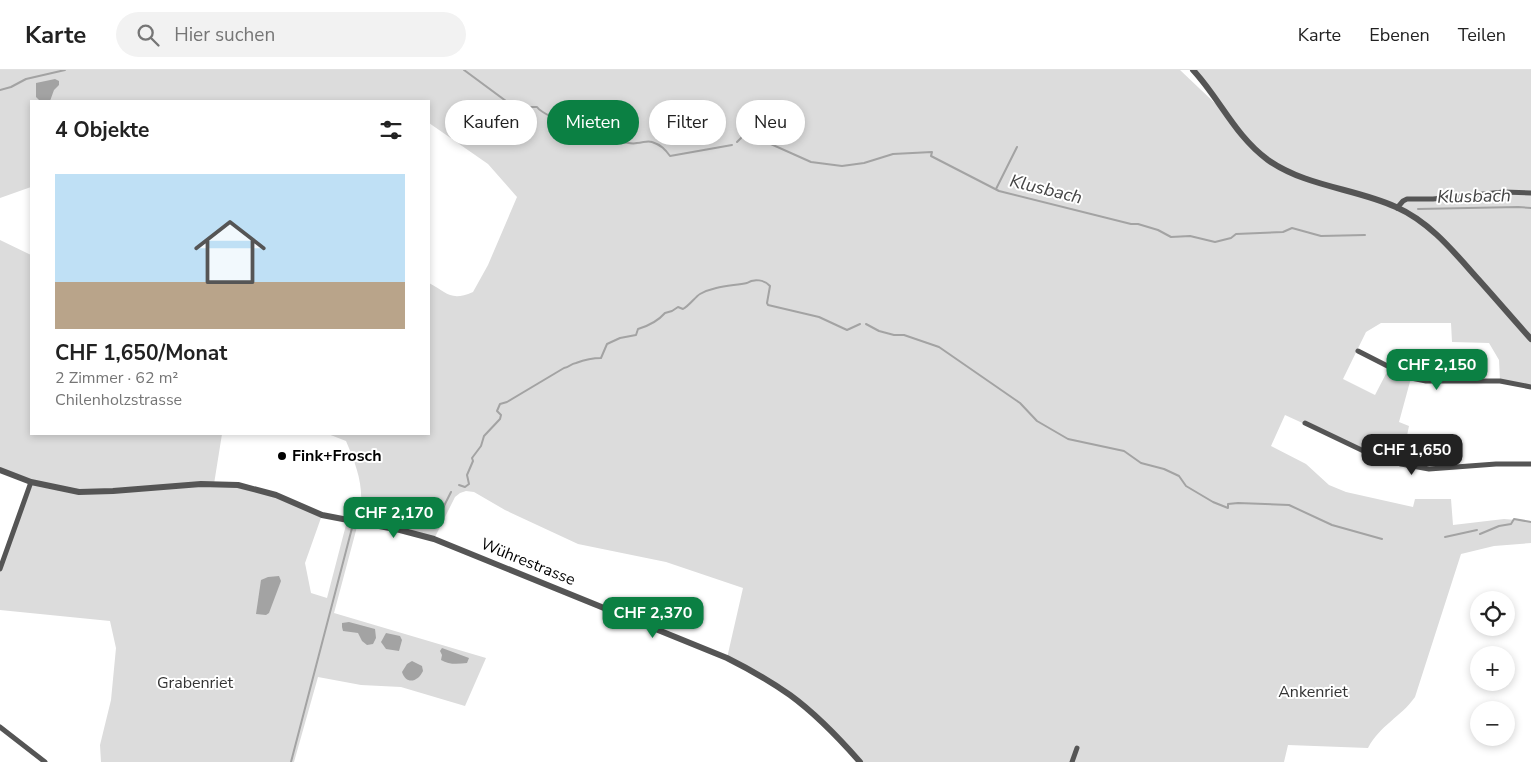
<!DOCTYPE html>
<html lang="de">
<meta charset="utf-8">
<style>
body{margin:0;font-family:"Nunito Sans",sans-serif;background:#f2f2f2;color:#222;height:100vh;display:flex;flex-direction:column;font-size:19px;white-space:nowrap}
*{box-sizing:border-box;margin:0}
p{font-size:16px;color:#767676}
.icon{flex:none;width:28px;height:28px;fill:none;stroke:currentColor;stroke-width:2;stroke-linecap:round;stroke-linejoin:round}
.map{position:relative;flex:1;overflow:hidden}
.drawer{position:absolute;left:30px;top:30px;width:400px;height:335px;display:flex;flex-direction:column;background:#fff;border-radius:0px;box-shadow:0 2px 8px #0003}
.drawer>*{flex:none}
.hud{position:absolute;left:445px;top:30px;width:475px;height:45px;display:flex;gap:10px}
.tools{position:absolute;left:1470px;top:521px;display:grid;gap:10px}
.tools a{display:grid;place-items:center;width:45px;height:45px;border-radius:50%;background:#fff;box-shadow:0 2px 8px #0003;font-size:25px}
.price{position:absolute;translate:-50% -42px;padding:0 11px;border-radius:10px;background:#0b8043;color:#fff;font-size:16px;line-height:32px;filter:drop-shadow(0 1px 2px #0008)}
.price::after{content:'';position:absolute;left:50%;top:30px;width:15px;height:11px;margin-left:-8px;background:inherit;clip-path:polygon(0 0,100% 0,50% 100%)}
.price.current{background:#222;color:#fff}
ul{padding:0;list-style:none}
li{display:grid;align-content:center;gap:10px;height:265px;padding:0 25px}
li span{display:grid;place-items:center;height:155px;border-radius:0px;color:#555}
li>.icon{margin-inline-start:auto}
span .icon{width:90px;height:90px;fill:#fffc;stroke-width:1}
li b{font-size:21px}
h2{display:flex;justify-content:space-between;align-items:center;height:60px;padding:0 25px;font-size:21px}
.chip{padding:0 18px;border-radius:22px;background:#fff;box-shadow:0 2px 8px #0003;font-size:18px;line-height:45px}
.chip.current{background:#0b8043;color:#fff}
header{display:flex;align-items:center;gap:30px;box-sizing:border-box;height:70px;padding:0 25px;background:#fff;border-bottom:1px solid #e0e0e0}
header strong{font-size:24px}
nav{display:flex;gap:28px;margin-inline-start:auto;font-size:18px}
.search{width:350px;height:45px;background:#f2f2f2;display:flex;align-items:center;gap:12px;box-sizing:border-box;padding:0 18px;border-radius:28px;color:#767676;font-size:19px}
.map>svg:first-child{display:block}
.green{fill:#dcdcdc}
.water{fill:#a3a3a3}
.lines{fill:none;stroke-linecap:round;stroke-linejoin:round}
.stream{stroke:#a3a3a3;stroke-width:2}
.minor{stroke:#555;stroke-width:5}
.tertiary{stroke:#555;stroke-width:6}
.poi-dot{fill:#000;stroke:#fff;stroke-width:2}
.labels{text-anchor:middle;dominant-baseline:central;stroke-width:4;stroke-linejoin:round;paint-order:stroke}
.poi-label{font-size:16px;font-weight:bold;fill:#000;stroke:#fff;text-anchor:start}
.street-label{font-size:16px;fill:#000;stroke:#fff}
.park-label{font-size:16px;fill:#333;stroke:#fff}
.water-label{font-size:18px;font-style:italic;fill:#444;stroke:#fff}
</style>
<header>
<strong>Karte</strong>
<div class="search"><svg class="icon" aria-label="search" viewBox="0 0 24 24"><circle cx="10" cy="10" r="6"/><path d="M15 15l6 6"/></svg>Hier suchen</div>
<nav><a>Karte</a><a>Ebenen</a><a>Teilen</a></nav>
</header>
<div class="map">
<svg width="1531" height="692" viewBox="0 0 1531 692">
<rect width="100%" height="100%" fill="#fff"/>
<path class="green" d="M0 0H1180L1219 37 1193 0H1531V317L1500 311 1499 290 1489 273 1452 272 1451 253H1381L1366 262 1343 309 1375 325 1389 298 1411 308 1399 352 1409 356 1401 394 1372 385 1285 345 1271 376 1306 394 1329 415 1346 422 1413 437 1415 429H1451L1453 455 1504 449 1531 451V473L1494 476 1461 484 1415 627C1401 647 1380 655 1368 678L1288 675 1284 692H860L791 626 727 588 743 518 666 492 578 474 505 440 474 422 466 421 460 423 455 427 434 469 358 453 334 543 486 588 465 636 401 617 361 615 318 607 294 692H101L100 675 111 630 116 578 110 551 0 540V499L31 413 0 400V170L31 185V364H222L214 414 262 421 322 445 305 493 311 523 327 528 347 451 358 452C366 421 358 399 346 371L328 364H429V213C447 222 450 232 473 222L488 195 517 127 488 94 429 53V31H31V117L0 128Z"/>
<g class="water">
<polygon points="55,9 59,11 59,15 54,20 50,31 40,31 36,27 36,13"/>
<polygon points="279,506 281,511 269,543 266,545 256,544 261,510 268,507"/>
<polygon points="349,552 375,559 376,568 373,574 367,575 362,571 358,563 343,561 342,557 342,553"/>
<polygon points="386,563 400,566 402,570 399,581 386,579 381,572"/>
<path d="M442 578 469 588 467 593C458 594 449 595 441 590L442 585 440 581Z"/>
<path d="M412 591 422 596 423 601C418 612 406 615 402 602L407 594Z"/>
</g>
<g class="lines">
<g class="stream">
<path d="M464 0 518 40 531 37H537C545 48 607 70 622 72 627 73 633 74 637 73 643 73 647 70 652 72 661 75 665 79 670 86L732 75"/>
<polyline points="0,20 11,17 26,9 65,0"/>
<polyline points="737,72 744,65 753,66 811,92 842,96 864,93 893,84 932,82 931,86 999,121 1131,154 1138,154 1158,160 1171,167 1190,166 1215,172 1231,168 1236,164 1283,162 1292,158 1321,166 1365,165"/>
<polyline points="996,119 1017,77"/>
<polyline points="1418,139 1518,137 1531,138"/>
<polyline points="866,254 879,261 894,265 904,265 939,277 1020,333 1037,351 1068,369 1124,381 1141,393 1164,399 1179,406 1186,416 1213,432 1228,438 1228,434 1238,433 1289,435 1332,455 1382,469"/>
<path d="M459 415 465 417 469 414 467 405 473 391 472 388 481 376 484 366 500 349 501 345 497 341 500 334 507 332 564 298C570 297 570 294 576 293 584 290 592 288 601 288L607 274 620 268 636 265 638 259C648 256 658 251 665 243L672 241 678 237 683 239C690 235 695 227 700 224 714 216 732 216 747 213 754 208 765 210 770 216L767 233 768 235 819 247 847 260 860 254"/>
<polyline points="363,447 425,458 436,452 451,422"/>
<polyline points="1480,464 1499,456 1511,454 1514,449 1531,452"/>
<polyline points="1445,467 1477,460"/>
<polyline points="291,692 352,458"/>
</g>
<g class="minor">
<polyline points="1397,138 1403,131 1407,129 1433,129 1504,122 1531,123"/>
<polyline points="1358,281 1411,308 1426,311 1500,311 1531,317"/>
<polyline points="1305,353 1372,385 1401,394 1429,399 1496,394 1531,394"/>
<polyline points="0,499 31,412"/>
<polyline points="0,657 45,692"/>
<polyline points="1072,692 1077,678"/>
</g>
<g class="tertiary">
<path d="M1193 0C1220 29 1235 66 1268 90 1307 117 1354 118 1396 137 1430 152 1454 182 1478 209 1496 229 1513 249 1531 269"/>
<path d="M0 400 31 412 79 422 113 421 201 414 238 415 276 425 322 445 400 460 434 469 727 588C749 599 770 611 790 625 816 644 839 668 860 692"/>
</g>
</g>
<circle class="poi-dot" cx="282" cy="386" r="5"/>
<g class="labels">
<g class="poi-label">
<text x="292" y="386">Fink+Frosch</text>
</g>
<g class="street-label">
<text transform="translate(528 492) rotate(22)">Wührestrasse</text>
</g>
<g class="park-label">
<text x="195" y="613">Grabenriet</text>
<text x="1313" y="622">Ankenriet</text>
</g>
<g class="water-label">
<text transform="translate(1046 119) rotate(14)">Klusbach</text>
<text transform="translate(1474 126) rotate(-1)">Klusbach</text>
</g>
</g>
</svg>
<div class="tools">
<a><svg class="icon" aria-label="locate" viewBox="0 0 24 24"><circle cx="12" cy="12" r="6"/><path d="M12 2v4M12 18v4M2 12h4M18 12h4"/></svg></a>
<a>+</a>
<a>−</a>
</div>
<b class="price" style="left:1437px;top:321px">CHF 2,150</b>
<b class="price current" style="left:1412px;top:406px">CHF 1,650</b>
<b class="price" style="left:394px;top:469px">CHF 2,170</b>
<b class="price" style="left:653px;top:569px">CHF 2,370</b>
<div class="hud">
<a class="chip">Kaufen</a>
<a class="chip current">Mieten</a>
<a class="chip">Filter</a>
<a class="chip">Neu</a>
</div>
<section class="drawer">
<h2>4 Objekte<svg class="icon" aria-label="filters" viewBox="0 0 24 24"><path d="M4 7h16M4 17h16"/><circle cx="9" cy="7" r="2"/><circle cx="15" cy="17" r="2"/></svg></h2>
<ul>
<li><span style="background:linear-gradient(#bfe0f5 70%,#b9a48a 0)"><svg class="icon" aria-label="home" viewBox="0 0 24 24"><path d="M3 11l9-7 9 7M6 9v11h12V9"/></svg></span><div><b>CHF 1,650/Monat</b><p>2 Zimmer · 62 m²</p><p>Chilenholzstrasse</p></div></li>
</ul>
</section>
</div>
